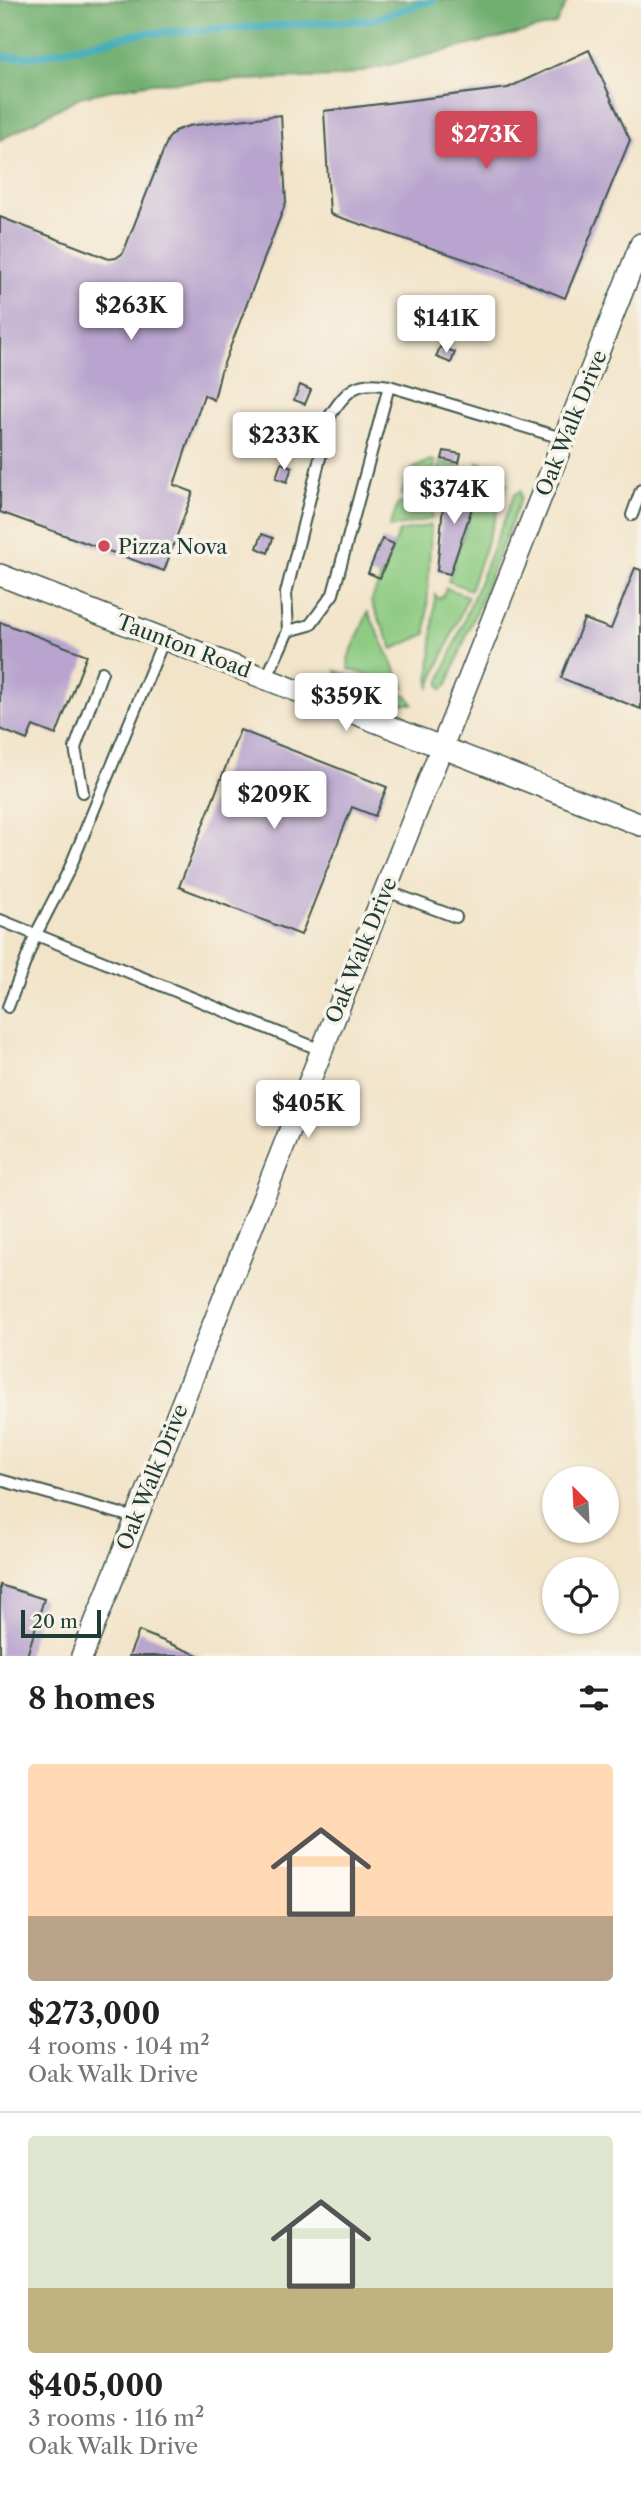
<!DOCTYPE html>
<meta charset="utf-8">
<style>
body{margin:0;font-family:"Libre Caslon Text",serif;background:#f2f2f2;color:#222;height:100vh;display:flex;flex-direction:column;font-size:26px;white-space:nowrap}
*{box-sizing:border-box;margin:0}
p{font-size:23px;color:#767676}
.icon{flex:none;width:38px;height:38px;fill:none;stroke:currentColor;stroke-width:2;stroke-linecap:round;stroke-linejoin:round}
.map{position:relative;height:1656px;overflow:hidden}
.drawer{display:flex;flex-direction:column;background:#fff;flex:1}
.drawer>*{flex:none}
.needle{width:46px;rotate:336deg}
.buttons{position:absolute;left:542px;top:1466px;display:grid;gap:14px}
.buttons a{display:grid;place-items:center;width:77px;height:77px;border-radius:50%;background:#fff;box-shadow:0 2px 5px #0004;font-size:35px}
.scale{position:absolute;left:21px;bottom:18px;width:80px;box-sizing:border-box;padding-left:7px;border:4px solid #1f3d34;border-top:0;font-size:19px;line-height:24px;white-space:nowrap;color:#1f3d34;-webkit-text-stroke:5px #f7f3e8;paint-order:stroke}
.price{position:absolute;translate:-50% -60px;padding:0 16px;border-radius:7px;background:#fff;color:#222;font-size:23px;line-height:46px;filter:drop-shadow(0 2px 4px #0008)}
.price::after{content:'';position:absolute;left:50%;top:42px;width:21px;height:16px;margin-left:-10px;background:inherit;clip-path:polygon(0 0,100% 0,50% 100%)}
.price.on{background:#d1495b;color:#fff}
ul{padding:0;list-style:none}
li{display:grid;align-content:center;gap:14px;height:371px;padding:0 28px}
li+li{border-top:2px solid #e0e0e0}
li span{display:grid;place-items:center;height:217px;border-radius:7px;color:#555}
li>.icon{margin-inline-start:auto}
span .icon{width:126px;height:126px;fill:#fffc;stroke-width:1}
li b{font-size:30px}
h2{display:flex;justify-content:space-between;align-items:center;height:84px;padding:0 28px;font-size:30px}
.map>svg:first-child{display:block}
.green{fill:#8ccb81;stroke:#56845a;stroke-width:2}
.forest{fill:#71af6f;stroke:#487652;stroke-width:2}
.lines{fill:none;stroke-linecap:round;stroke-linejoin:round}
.stream{stroke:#3aaab8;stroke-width:8}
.building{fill:#b8a4ce}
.service-casing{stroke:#3f564a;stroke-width:14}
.minor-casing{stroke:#3f564a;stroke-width:24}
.service{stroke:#fff;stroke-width:10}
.minor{stroke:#fff;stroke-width:21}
.poi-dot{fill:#d1495b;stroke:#f7f3e8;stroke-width:2.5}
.labels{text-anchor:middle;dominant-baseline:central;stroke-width:7;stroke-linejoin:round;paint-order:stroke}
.street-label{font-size:21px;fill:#1f3d34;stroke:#f7f3e8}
.poi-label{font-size:21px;fill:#1f3d34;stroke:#f7f3e8;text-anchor:start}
</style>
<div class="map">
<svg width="641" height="1656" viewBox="0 0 641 1656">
<rect width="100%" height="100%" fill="#f7f3e8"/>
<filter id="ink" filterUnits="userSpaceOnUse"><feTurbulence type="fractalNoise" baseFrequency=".0143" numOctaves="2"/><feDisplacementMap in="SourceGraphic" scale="14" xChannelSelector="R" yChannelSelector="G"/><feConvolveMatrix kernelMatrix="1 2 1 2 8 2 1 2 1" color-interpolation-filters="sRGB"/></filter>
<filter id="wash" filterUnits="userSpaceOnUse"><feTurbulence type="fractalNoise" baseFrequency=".00686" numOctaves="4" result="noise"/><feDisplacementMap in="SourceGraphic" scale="28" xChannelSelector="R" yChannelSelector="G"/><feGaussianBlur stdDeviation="1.57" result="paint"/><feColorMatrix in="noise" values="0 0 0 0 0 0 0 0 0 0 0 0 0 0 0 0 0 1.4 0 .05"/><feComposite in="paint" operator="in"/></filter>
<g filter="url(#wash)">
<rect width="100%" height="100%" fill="#f2e4c9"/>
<g class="green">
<polygon points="430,460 435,461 432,490 401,495 411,470"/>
<polygon points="440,461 476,472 478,462 502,469 506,475 439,488"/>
<polygon points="508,482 470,590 448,581 479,487"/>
<polygon points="520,491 521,498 447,685 442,690 439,685 440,681 514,495"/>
<polygon points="432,497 432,519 389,528 398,504"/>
<polygon points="431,525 426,634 393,649 371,602 399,532"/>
<polygon points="446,588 468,596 429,689 435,595 439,599 443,596"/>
<polygon points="368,612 404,687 349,669 348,659"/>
<polygon points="336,671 407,695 413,704 399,704 347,683 341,679"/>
</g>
<polygon class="forest" points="0,0 568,0 556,24 339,77 152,83 117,89 80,97 0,140"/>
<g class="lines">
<polyline class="stream" points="0,57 37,56 137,34 371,20 433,0"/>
</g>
<g id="blocks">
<g class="building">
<polygon points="589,50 630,140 565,298 494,269 330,214 324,111 508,88"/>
<polygon points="281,115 286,202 221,371 214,400 204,395 174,485 193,492 164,571 0,512 0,217 109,259 116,258 123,253 168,139 175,131 188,126"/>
<polygon points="440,347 455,352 451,363 436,357"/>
<polygon points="300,385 311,390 305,404 294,400"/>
<polygon points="444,451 461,454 459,463 442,459"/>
<polygon points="281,463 292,467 287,482 276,478"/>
<polygon points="479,487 450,574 437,571 444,495"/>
<polygon points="262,534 273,538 268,553 257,548"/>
<polygon points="382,539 394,544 380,578 368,573"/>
<polygon points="635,568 641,570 641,709 561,678 584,619 611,629"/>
<polygon points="0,622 87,655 56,735 33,726 27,740 0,729"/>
<polygon points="240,730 387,787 375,816 352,807 301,935 179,887"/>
<polygon points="0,1585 44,1599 27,1656 0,1656"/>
<polygon points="139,1631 200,1656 129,1656"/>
</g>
</g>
</g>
<g filter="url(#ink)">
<use href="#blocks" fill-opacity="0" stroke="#3f564a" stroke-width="2"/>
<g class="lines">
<g class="service-casing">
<g id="service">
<polyline points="632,515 641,490"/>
<polyline points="288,631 310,625 333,594 389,386"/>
<path d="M266 679 288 631 286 593 331 414C348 389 357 380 389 386L565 439"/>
<polyline points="83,792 75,748 102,672"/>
<polyline points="384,890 456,917"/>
<polyline points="0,920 321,1050"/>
<polyline points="8,1007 36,934 69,870 164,639"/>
<polyline points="0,1480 136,1518"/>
</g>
</g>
<g class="minor-casing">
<g id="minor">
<polyline points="0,575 641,825"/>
<polyline points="82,1656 641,244"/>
</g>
</g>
<use href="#service" class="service"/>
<use href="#minor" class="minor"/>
</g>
</g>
<circle class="poi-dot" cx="104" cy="546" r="7"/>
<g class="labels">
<g class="street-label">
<text transform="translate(571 423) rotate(-68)">Oak Walk Drive</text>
<text transform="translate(184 646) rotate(21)">Taunton Road</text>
<text transform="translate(361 950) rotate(-68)">Oak Walk Drive</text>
<text transform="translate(152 1477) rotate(-68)">Oak Walk Drive</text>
</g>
<g class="poi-label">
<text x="118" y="546">Pizza Nova</text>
</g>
</g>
</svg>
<div class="buttons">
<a><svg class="needle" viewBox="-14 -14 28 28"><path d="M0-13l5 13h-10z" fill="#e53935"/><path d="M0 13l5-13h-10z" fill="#767676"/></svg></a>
<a><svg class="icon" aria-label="locate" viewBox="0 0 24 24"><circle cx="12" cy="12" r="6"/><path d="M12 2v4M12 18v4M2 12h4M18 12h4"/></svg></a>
</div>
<div class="scale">20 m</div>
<b class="price on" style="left:486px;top:171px">$273K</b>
<b class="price" style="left:131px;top:342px">$263K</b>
<b class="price" style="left:446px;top:355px">$141K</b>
<b class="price" style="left:284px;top:472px">$233K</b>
<b class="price" style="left:454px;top:526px">$374K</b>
<b class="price" style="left:346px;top:733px">$359K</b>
<b class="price" style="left:274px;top:831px">$209K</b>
<b class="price" style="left:308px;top:1140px">$405K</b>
</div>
<section class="drawer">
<h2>8 homes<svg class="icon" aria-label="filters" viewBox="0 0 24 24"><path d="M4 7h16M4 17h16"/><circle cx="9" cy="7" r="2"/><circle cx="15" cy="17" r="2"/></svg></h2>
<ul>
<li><span style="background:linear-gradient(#ffd9b3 70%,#b9a48a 0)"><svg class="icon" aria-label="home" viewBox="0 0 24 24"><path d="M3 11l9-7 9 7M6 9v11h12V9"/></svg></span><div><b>$273,000</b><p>4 rooms · 104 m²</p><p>Oak Walk Drive</p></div></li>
<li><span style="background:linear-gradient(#dfe7d0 70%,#c2b280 0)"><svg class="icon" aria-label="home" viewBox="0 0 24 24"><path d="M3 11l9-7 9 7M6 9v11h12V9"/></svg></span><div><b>$405,000</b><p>3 rooms · 116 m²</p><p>Oak Walk Drive</p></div></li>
</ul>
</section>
